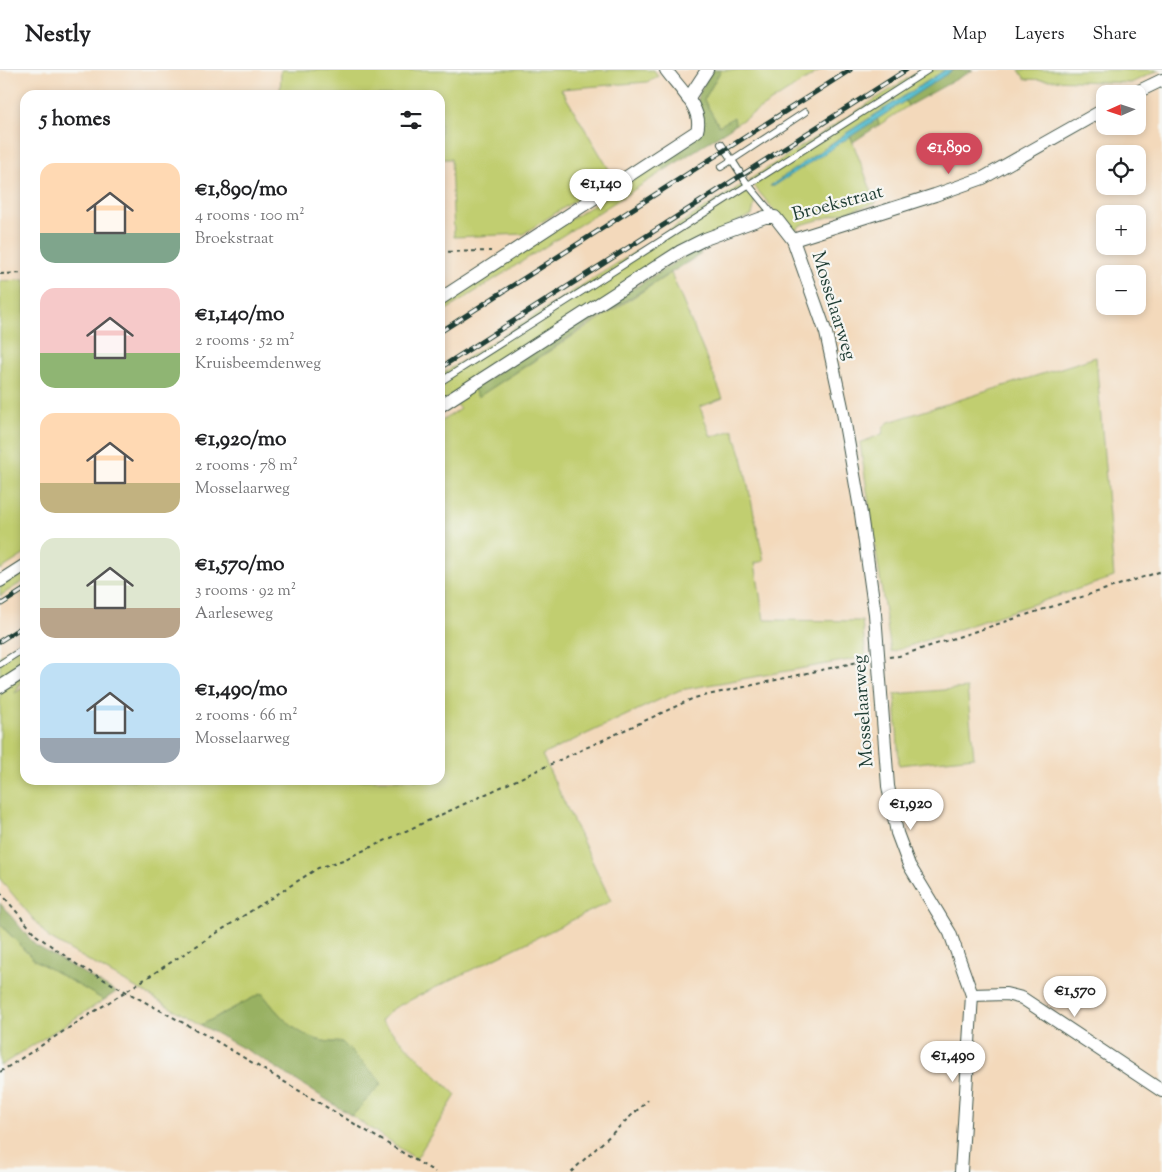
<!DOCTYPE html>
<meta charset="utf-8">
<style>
body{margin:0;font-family:"Sorts Mill Goudy",serif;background:#f2f2f2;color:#202124;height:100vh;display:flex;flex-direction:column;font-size:19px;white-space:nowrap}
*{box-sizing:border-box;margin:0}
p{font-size:16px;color:#757577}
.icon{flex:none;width:28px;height:28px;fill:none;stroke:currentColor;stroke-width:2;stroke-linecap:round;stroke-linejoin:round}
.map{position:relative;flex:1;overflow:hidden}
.side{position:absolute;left:20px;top:20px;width:425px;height:695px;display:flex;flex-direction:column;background:#fff;border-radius:15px;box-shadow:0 2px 8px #0003}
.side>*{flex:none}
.needle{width:32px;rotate:267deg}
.controls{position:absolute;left:1096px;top:15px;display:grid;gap:10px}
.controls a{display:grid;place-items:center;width:50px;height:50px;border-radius:10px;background:#fff;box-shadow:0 2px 8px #0003;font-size:25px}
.price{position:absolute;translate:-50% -42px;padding:0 11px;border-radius:18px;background:#fff;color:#222;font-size:16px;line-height:32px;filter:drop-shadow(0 1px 2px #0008)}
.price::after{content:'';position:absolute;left:50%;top:30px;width:15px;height:11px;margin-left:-8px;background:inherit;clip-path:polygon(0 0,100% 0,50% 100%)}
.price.current{background:#d1495b;color:#fff}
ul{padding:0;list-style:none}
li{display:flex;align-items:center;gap:15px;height:125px;padding:0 20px}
li span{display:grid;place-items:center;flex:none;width:140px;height:100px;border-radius:15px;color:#555}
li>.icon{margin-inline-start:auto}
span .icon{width:60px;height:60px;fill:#fffc;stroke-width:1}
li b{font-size:21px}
h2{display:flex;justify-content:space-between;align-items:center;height:60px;padding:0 20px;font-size:21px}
header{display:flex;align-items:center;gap:30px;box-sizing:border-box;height:70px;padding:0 25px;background:#fff;border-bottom:1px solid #e0e0e0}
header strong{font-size:24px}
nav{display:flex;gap:28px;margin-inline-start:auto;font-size:18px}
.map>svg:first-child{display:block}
.green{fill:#c1ce6f;stroke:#708652}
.forest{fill:#98b162;stroke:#5c774b}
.water{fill:#50bacd;stroke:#387c80}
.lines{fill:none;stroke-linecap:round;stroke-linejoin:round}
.lane-casing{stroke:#3f5448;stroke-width:8}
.street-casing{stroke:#3f5448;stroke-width:14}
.path{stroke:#3f5448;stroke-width:2;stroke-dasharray:4 4;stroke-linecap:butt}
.lane{stroke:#fff;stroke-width:6}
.street{stroke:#fff;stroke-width:12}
.rail-casing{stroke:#1f3d34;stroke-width:5}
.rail{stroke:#f6f6f2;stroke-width:3;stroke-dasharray:9;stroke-linecap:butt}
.labels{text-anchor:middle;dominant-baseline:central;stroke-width:4.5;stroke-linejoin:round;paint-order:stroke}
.street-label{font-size:19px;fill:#1f3d34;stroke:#f6f6f2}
</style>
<header>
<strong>Nestly</strong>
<nav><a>Map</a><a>Layers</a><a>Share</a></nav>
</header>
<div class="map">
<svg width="1162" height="1102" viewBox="0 0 1162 1102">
<rect width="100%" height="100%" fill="#f6f6f2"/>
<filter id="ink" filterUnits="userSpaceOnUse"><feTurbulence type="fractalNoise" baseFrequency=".02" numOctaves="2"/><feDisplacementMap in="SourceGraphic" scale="10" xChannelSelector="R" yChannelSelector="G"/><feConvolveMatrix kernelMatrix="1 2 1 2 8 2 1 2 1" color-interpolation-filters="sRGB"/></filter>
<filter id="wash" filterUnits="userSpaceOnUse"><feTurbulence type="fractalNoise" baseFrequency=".0096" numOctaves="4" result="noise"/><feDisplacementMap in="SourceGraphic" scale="20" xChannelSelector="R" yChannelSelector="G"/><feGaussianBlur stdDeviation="1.12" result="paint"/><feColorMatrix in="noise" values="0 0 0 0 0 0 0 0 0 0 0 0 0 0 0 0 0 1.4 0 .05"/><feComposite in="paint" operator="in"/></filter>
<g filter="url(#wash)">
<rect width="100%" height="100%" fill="#f3d9bb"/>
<g class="green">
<polygon points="281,0 654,0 658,6 647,12 561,19 613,106 523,164 454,167 451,89 440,89 440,25 280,25"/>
<polygon points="721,0 821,0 733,56 735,53 719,56 704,30"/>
<polygon points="921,0 945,0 848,62 770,116 774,116 850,65 876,133 801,155 794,161 789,158 749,110"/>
<polygon points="1019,0 1159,0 1131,13 1025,9"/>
<polygon points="905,30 908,36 879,55 877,48"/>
<polygon points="660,92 665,100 440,244 440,233"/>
<polygon points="743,114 755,131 752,145 731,154 440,333 440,305"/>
<path d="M671 203 723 328 700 337 711 367 733 360 742 387 764 491 755 493 764 550 862 551 866 587 680 620 542 685 611 831 392 939 381 951 456 1025 416 1089 352 1046 381 1014 380 1010 342 972C305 975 283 951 262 923L201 955 49 868 0 809V620L25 604 15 623 25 617V710H440V352L460 339 456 333 440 343V339L473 318 478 327Z"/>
<polygon points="25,210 25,484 0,500 0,211"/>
<polygon points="1096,287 1114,507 891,582 860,373 882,364 884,356 889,352"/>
<polygon points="25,499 25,510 0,526 0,515"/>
<polygon points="25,570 25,598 0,614 0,586"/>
<polygon points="967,618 974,687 899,695 895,624"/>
<polygon points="0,854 33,889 104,930 0,996"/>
</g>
<g class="forest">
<polygon points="712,0 721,0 704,30 719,56 734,47 735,53 733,56 665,100 660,92 695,68 698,25"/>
<polygon points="953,0 973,0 908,36 905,30"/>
<polygon points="877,48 879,55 853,72 850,65"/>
<polygon points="698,178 701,184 601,246 478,327 473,318"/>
<polygon points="0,833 35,875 116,922 104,930 33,889 0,854"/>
<path d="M262 923C283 951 305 975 342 972L380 1010 381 1014 352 1046 261 988 201 955Z"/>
</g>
<polygon class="water" points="945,0 953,0 774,116 770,116 848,62"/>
</g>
<g filter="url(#ink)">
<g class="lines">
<g class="lane-casing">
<g id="lane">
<polyline points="721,97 732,90 721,74"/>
<polyline points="774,146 746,112 732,90 805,42"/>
<polyline points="440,312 928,0"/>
<polyline points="0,594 25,578"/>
</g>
</g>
<g class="street-casing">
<g id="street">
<polyline points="1133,24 1162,10"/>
<polyline points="688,29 707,0"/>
<polyline points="793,170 935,125 983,108 1105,39"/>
<path d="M440 229 697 61C704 39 678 17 666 0"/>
<polyline points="440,336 681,181 705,169 765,147 775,147 793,170 826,263 842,337 861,444 875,544 888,716 897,763 909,795 950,863 972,925 961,1102"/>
<polyline points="0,511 25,495"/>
<polyline points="0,617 25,601"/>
<polyline points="972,925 1006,924 1022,928 1162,1021"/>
</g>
</g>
<g class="path">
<polyline points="440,182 491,181"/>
<polyline points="0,204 25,203"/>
<polyline points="889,587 899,586 1162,501"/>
<polyline points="0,822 36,865 79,896 211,968 435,1102"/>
<polyline points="0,1002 318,798 343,790 694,628 867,590"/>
<polyline points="571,1102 648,1030"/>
</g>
<use href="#lane" class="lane"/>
<use href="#street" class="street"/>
<g class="rail-casing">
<g id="rail">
<polyline points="440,262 850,0"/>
<polyline points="440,298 906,0"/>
<polyline points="0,535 25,519"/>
<polyline points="0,571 25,555"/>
</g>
</g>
<use href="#rail" class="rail"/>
</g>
</g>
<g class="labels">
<g class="street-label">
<text transform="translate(838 134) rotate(-15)">Broekstraat</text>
<text transform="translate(833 236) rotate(73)">Mosselaarweg</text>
<text transform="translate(864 641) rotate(-94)">Mosselaarweg</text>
</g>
</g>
</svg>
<div class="controls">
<a><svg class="needle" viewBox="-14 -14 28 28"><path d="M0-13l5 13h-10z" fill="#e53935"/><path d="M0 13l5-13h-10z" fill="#757577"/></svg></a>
<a><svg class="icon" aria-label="locate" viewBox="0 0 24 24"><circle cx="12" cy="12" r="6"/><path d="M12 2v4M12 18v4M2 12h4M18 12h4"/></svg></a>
<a>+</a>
<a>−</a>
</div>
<b class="price current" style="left:949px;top:105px">€1,890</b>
<b class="price" style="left:601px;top:141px">€1,140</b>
<b class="price" style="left:911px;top:761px">€1,920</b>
<b class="price" style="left:1075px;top:948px">€1,570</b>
<b class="price" style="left:953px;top:1013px">€1,490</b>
<section class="side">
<h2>5 homes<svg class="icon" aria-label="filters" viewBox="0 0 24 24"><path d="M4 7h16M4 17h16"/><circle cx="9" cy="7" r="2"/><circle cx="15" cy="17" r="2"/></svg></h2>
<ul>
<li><span style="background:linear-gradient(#ffd9b3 70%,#7fa58c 0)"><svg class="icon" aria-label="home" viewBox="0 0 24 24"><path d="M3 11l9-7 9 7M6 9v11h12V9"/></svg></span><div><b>€1,890/mo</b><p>4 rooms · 100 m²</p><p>Broekstraat</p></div></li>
<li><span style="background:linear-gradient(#f6c9c9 65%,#8fb573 0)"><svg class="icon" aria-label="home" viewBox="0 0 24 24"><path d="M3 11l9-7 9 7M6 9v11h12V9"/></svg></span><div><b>€1,140/mo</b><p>2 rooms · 52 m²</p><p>Kruisbeemdenweg</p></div></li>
<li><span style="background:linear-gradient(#ffd9b3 70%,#c2b280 0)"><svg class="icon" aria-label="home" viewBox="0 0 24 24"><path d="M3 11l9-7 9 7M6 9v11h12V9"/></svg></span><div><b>€1,920/mo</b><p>2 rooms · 78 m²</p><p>Mosselaarweg</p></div></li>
<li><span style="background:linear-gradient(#dfe7d0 70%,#b9a48a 0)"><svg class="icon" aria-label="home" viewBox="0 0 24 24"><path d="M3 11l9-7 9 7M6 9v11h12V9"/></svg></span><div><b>€1,570/mo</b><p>3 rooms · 92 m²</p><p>Aarleseweg</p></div></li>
<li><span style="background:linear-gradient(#bfe0f5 75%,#9aa5b1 0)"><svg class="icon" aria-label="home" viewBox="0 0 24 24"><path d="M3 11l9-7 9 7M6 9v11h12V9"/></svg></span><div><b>€1,490/mo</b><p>2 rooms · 66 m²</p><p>Mosselaarweg</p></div></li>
</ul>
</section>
</div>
